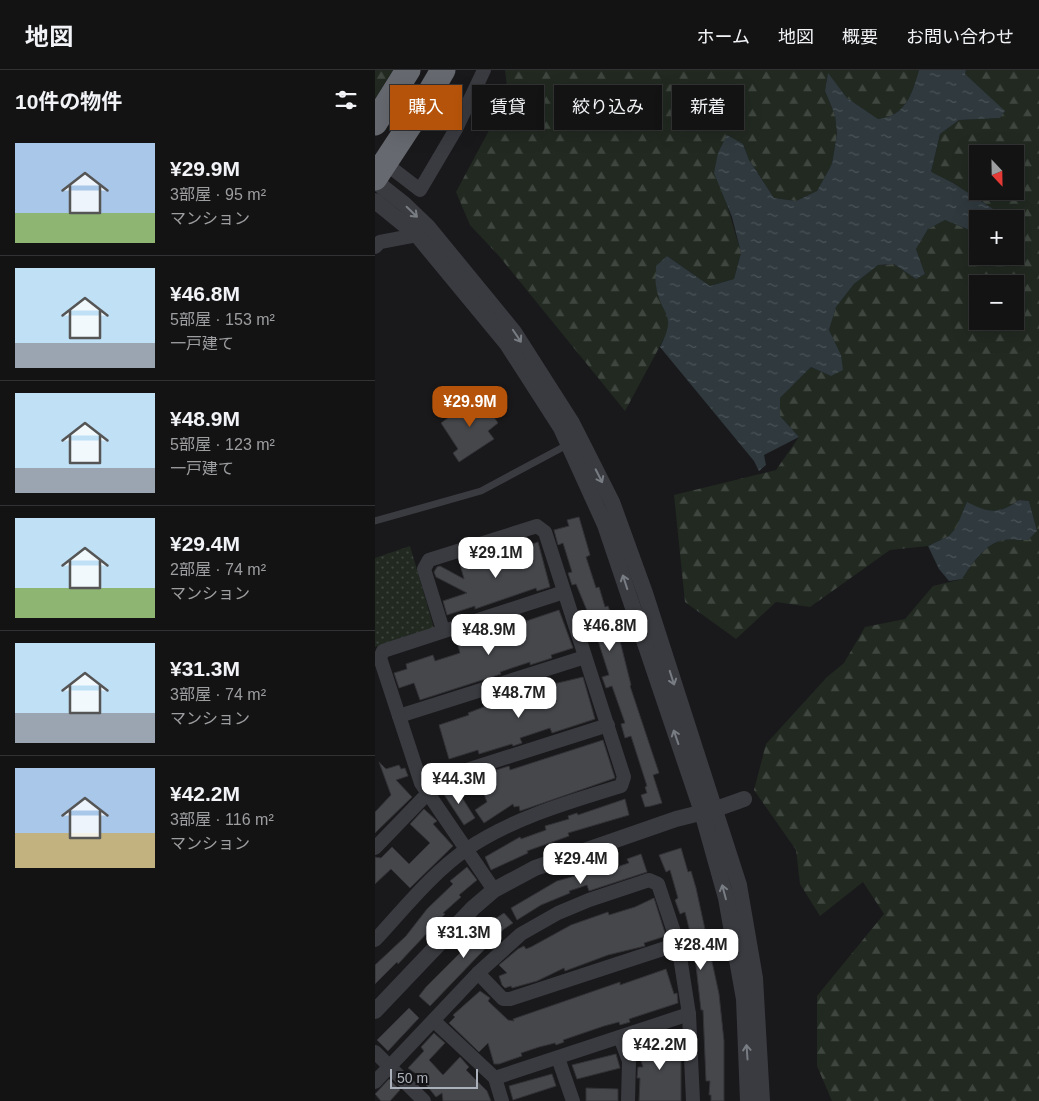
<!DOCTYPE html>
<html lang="ja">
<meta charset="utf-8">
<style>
body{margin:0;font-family:Helvetica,"Noto Sans JP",sans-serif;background:#202022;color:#f1f3f6;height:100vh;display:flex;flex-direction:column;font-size:19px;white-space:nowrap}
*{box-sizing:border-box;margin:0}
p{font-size:16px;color:#9d9ea0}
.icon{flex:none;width:28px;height:28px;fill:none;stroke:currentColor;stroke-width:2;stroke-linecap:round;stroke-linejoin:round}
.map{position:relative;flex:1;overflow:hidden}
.sheet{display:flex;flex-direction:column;background:#131314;width:375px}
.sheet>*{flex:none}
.guide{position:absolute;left:15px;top:15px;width:475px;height:45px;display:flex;gap:10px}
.needle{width:32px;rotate:158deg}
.fabs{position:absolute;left:594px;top:75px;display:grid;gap:10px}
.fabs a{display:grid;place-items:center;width:55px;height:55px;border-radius:0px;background:#131314;box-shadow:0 5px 20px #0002,0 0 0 1px #323234;font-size:25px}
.scale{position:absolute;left:15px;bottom:12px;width:88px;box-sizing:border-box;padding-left:5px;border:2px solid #abb1ba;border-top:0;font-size:14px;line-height:18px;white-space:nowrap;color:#abb1ba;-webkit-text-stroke:4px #141416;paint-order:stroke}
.price{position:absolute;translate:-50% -42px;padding:0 11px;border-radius:10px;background:#fff;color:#222;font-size:16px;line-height:32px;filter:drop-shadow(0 1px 2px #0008)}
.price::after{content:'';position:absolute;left:50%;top:30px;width:15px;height:11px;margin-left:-8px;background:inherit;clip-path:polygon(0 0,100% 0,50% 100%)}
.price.selected{background:#b45309;color:#fff}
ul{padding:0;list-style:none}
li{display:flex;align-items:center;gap:15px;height:125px;padding:0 15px}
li+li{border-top:1px solid #323234}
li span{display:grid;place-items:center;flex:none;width:140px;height:100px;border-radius:0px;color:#555}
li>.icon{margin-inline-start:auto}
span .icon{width:60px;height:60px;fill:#fffc;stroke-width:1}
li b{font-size:21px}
h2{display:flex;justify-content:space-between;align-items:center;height:60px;padding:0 15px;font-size:21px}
.chip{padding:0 18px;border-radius:0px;background:#131314;box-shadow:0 5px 20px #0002,0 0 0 1px #323234;font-size:18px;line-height:45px}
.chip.selected{background:#b45309;color:#fff}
header{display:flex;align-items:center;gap:30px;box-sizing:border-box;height:70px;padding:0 25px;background:#131314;border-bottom:1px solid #323234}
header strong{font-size:24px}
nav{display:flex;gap:28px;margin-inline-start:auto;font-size:18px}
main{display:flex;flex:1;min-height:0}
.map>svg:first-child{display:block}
.grass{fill:url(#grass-dots)}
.forest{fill:url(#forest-firs);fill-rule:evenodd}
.water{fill:url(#water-ripples)}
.building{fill:#45474b;stroke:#333337}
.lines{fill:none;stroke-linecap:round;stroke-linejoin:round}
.service{stroke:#3a3b40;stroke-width:7}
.minor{stroke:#3a3b40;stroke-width:14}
.tertiary{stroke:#3a3b40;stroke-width:16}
.motorway{stroke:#666a70;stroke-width:25}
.motorway-bridge{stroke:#666a70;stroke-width:25}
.oneway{stroke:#787c83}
</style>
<header>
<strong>地図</strong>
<nav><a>ホーム</a><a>地図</a><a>概要</a><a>お問い合わせ</a></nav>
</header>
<main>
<section class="sheet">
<h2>10件の物件<svg class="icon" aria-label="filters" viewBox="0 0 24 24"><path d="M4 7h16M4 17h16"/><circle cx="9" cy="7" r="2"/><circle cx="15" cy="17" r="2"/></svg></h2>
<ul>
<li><span style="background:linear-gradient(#a9c7e8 70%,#8fb573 0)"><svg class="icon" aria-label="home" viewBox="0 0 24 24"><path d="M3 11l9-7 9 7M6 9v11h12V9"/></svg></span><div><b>¥29.9M</b><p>3部屋 · 95 m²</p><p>マンション</p></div></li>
<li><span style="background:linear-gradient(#bfe0f5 75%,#9aa5b1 0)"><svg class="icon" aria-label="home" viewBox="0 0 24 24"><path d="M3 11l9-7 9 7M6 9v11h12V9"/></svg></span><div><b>¥46.8M</b><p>5部屋 · 153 m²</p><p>一戸建て</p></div></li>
<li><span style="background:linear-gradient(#bfe0f5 75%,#9aa5b1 0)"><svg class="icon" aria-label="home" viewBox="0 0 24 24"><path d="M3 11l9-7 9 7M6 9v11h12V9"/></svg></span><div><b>¥48.9M</b><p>5部屋 · 123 m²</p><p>一戸建て</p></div></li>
<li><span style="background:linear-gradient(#bfe0f5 70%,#8fb573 0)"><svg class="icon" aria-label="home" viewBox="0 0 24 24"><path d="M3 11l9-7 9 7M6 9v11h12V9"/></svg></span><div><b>¥29.4M</b><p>2部屋 · 74 m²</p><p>マンション</p></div></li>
<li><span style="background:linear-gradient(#bfe0f5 70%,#9aa5b1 0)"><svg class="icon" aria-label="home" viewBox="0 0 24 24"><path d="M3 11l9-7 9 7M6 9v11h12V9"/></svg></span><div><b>¥31.3M</b><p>3部屋 · 74 m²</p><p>マンション</p></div></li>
<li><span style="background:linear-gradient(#a9c7e8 65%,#c2b280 0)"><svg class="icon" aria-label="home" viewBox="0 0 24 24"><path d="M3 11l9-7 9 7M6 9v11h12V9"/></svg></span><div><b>¥42.2M</b><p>3部屋 · 116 m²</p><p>マンション</p></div></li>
</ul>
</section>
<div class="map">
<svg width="664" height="1031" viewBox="0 0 664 1031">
<defs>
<pattern id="grass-dots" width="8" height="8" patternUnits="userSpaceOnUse" patternTransform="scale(1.25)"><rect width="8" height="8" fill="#212921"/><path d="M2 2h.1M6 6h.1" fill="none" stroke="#3f463f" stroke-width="1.8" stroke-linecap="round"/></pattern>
<pattern id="forest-firs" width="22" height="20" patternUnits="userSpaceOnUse" patternTransform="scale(1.25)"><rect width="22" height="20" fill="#212921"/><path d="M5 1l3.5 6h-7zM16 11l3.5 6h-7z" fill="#3f463f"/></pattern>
<pattern id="water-ripples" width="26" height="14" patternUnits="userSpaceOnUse" patternTransform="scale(1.25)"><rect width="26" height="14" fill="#2f393e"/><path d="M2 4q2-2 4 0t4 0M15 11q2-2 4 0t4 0" fill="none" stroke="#4a5358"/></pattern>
</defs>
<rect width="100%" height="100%" fill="#19191b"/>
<polygon class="grass" points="35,476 59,558 0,577 0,488"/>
<g class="forest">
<polygon points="0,0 18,0 0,29"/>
<path d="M130 0H544C537 24 531 46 503 49L472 28 453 4 450 21 460 45 462 64 457 94 442 121 421 131 399 128 374 90 368 74 350 128 366 183 359 209 335 216 292 186 281 217 294 248 293 261 250 341 124 186 95 155 81 122 133 25Z"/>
<path d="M591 0H664V1031H457L442 996V926L509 844 488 812 445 846 425 814 421 780 379 720 391 674 452 607 469 593 490 557 530 549 558 516 587 509C596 495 611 472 629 470 637 469 646 470 653 470L662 461 654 431 644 430C631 439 621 444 606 439L574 466 553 476 515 480 435 537 401 532 361 569 310 532 299 425 401 400 424 367 405 346V328L436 297 456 306 466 285 454 260 461 237 479 214 503 195 519 194 541 209 550 204 541 179 553 159 570 150 602 163V186H640V167L645 160 640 155V149H634L578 113 556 103 565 64 584 50 625 48 629 41 590 4ZM602 84H640V121H602ZM602 214H640V251H602Z"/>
</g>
<g class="water">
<path d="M544 0H591L590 4 630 41 625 48 584 50 565 64 556 102 578 113 634 149H602V163L570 150 553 159 541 179 550 204 541 209 519 194 503 195 479 214 461 237 454 260 466 285 468 300 456 306 436 297 405 328V346L424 367 389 385 391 395 384 401 379 391 285 277C303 242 286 247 281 216 280 210 281 202 281 196L292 186 335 216 359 209 366 183 357 147 339 103 343 83 352 65 368 74 374 90 399 128 421 131 442 121 457 94 462 64 460 45 450 21 453 3 472 28 503 49C531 46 537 24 544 0Z"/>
<path d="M644 430 654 431 662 461 653 470C645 470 637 469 629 470 611 472 596 495 587 509L574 511 564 499 553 476 574 466 581 458 592 432C614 443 623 445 644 430Z"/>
</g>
<g class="building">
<polygon points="104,325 123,353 113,361 119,369 84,392 78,383 83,379 66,353"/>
<polygon points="204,447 215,485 211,487 221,518 224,517 230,537 233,536 245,571 256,615 255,616 284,703 278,705 287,733 276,736 270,737 266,725 272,723 270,717 272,716 256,666 250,668 246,654 250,653 237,616 231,618 227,607 234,605 218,555 201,514 197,515 193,503 197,502 188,473 183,475 179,460 194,456 192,450"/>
<polygon points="163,472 175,517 162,521 161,518 100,539 100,536 72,545 68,531 92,523 61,507 59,502 62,497 65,496 89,509 85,494 125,486"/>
<polygon points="184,540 198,578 176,585 177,588 155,595 155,592 125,602 126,604 45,630 39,613 24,618 19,603 32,599 31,594 58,585 60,591 85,583 83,575 95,570"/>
<polygon points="208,607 220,649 177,663 175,658 145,668 147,673 138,676 137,674 104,684 103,680 74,689 64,655 94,645 93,643 135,627 146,624 147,627 167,620 166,617"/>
<polygon points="228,670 240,708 145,741 144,736 139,737 138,734 109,753 100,740 112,732 102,706 134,696 135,700"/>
<polygon points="4,692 11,699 24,695 26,699 30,698 33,706 21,710 37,727 0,763 0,742 16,725"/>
<polygon points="79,715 100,748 89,755 68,723"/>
<polygon points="250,729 254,745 193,763 194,766 152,781 153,783 116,800 110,787 145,767 146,769 171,760 170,756 194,749 193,746 202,743 203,745"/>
<polygon points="49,739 62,751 58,754 78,776 35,818 16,799 0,814 0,787 6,788 17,777 34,794 55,773 35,754"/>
<polygon points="306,778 313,802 316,801 321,818 344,924 349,971 349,1031 336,1031 336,1025 334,1025 335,1011 331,1011 328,940 326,940 319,878 310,842 305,844 300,830 303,828 295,800 291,802 284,785"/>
<polygon points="266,784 272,802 214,821 212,815 194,821 195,823 166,835 142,850 136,838 182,811 225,799 226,802 254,793 252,789"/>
<polygon points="92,797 102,810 84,825 86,827 68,843 70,844 23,894 22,892 0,914 0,895 31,866 52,839 78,814 75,811"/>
<polygon points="279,828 291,866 269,873 270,876 233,885 190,901 189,898 162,911 137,918 136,916 130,918 127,915 124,906 132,903 124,895 143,879 149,876 151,879 156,877 196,855 233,842 234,845 260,837"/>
<polygon points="129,843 138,853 129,859 55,936 44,926 51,917 117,851"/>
<polygon points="291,899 299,924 302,923 303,933 254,949 255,952 245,955 244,952 229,956 188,970 189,972 181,975 180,973 164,977 146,983 147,986 124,994 119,994 113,973 104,982 74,953 80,947 78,945 105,921 115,928 113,931 133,950 139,951 138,949 245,912 245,915"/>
<polygon points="34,938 44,948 13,981 2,970"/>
<polygon points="59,963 70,973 54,990 68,1005 85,987 94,997 91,1000 112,1021 116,1031 68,1031 67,1023 61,1027 44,1006 33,998 49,981 46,977"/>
<polygon points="281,970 306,970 306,1031 264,1031 265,1008 262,1008 263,997 268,997 261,976"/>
<polygon points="241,984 245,998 202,1009 197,995"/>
<polygon points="177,1004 181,1016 138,1030 134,1016"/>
<polygon points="14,1009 25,1020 15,1031 6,1031 0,1024"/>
<polygon points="211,1018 243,1019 243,1031 211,1031"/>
</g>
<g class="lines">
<polyline class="service" points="0,451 106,421 192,375"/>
<g class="minor">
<polyline points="6,90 45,120 81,59 109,0"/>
<polyline points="0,177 5,172 42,165"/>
<polyline points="24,646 210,587"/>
<polyline points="0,778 53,723 79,704 233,655"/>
<polyline points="119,820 46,713 5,588 8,581 189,522"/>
<path d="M0 870C28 840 58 802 92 779 138 748 194 732 246 716L249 707 170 462 162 456 54 490 49 499 68 560"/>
<polyline points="103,903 128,929 135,929 303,874"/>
<polyline points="59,951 120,1008 127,1031"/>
<polyline points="245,967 254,991 253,1031"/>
<polyline points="0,982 49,1031"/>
<polyline points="183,988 198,1031"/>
<polyline points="120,1008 314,944"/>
<polyline points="0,1012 103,903 146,864 183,843 214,830 274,810 283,814 303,874 314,944 318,1031"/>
</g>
<g class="tertiary">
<polyline points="0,111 29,134 53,157 139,262 197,353 237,432 270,523 364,815 380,908 387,1031"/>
<polyline points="0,131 42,165 132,274 186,358 230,455 327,742 351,828 369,929 373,1031"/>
<polyline points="0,941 98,838 119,820 160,798 301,749 341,739 369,729"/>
</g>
<g class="motorway">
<polyline points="44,41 68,0"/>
<polyline points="0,53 33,0"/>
</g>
<polyline class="motorway-bridge" points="0,108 44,41"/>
</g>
<defs><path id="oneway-shaft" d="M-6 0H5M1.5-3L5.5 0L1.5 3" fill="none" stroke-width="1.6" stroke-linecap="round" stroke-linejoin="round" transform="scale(1.25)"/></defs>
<g class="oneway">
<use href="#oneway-shaft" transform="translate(37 142) rotate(44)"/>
<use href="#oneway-shaft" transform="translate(142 266) rotate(56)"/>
<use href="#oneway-shaft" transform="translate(224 406) rotate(63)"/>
<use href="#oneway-shaft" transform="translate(250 512) rotate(-108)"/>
<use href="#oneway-shaft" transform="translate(297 608) rotate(72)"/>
<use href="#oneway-shaft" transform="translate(301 667) rotate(-109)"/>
<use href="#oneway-shaft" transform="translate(349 822) rotate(-105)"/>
<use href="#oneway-shaft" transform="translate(372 982) rotate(-94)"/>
</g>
</svg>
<div class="fabs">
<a><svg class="needle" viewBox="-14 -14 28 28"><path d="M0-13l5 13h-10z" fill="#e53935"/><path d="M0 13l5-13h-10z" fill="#9d9ea0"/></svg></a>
<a>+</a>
<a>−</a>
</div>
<div class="scale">50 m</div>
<b class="price selected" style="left:95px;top:358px">¥29.9M</b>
<b class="price" style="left:121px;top:509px">¥29.1M</b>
<b class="price" style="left:235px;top:582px">¥46.8M</b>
<b class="price" style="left:114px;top:586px">¥48.9M</b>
<b class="price" style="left:144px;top:649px">¥48.7M</b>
<b class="price" style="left:84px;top:735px">¥44.3M</b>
<b class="price" style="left:206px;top:815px">¥29.4M</b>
<b class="price" style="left:89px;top:889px">¥31.3M</b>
<b class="price" style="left:326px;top:901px">¥28.4M</b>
<b class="price" style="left:285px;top:1001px">¥42.2M</b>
<div class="guide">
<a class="chip selected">購入</a>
<a class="chip">賃貸</a>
<a class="chip">絞り込み</a>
<a class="chip">新着</a>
</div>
</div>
</main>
